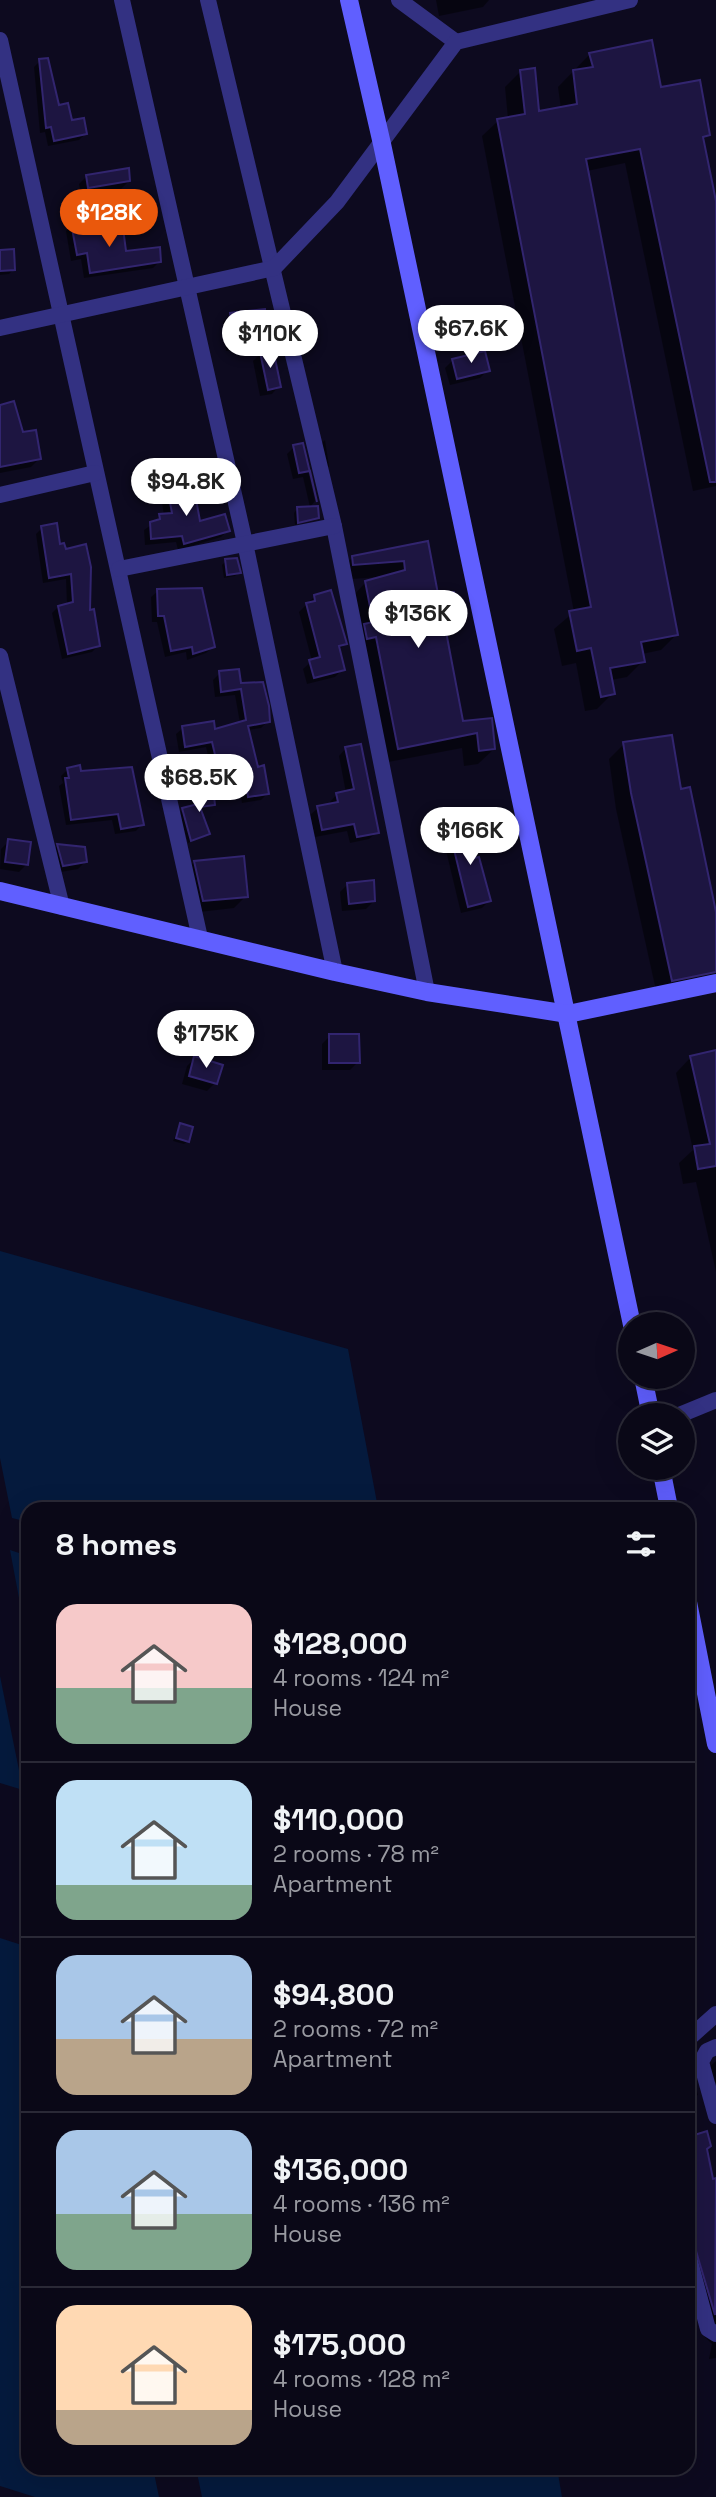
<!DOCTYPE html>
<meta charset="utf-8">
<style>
body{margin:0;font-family:"Space Grotesk",sans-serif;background:#131120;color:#f1f3f6;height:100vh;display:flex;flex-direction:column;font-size:26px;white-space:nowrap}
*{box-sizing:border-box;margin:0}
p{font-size:23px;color:#999aa1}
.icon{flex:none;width:38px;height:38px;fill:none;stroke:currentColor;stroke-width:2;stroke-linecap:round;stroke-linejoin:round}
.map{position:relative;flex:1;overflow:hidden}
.panel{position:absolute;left:21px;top:1502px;width:674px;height:973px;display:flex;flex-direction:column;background:#0a0817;border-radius:21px;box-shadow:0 7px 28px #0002,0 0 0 2px #2a2936}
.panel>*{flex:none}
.needle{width:46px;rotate:87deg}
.tools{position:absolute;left:618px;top:1312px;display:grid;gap:14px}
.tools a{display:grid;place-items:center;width:77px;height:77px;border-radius:50%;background:#0a0817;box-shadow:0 7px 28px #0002,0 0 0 2px #2a2936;font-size:35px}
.price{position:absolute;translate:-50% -60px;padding:0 16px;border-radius:24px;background:#fff;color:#222;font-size:23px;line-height:46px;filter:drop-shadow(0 2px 4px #0008)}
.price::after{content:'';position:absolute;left:50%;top:42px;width:21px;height:16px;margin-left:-10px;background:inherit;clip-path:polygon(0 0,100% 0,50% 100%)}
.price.selected{background:#ea580c;color:#fff}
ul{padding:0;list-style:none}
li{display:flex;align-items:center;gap:21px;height:175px;padding:0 35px}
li+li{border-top:2px solid #2a2936}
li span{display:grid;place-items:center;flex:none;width:196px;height:140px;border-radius:21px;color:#555}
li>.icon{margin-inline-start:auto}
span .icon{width:84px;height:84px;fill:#fffc;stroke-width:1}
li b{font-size:30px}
h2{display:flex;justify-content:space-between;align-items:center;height:84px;padding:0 35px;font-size:30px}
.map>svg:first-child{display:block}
.water{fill:#051a3d}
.shadow{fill:#0007;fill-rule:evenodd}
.building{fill:#1d1541;stroke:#32256f;stroke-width:2}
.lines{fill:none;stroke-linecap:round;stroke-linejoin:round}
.street{stroke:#333182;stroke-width:16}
.secondary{stroke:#605fff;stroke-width:18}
</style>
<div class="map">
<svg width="716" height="2497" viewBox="0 0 716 2497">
<rect width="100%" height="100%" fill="#0d0a1f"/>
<g class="water">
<polygon points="0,1251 348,1349 378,1508 28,1508 28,1522 12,1518 0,1458"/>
<polygon points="10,1550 28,1556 28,1646"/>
<polygon points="0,1676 23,1790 0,1783"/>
<polygon points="0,1938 28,1947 28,2468 153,2468 159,2497 35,2497 0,2486"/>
<polygon points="196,2468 557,2468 562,2497 202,2497"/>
</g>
<g class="shadow">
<polygon points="436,0 489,0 483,7 439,16"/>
<polygon points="590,54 660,89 709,134 702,141 716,210 716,486 693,491 625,163 587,171 676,635 661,650 642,654 643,661 627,677 611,680 613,693 597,709 585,711 576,663 562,666 554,629 574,612 482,136 498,121 508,119 505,87 521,71 538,113 561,109 558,87"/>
<polygon points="40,61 58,107 86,133 79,140 48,146 45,132 40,133 34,67"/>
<polygon points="87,176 129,181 121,189 81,195 79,184"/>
<polygon points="72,225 124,253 160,261 153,268 84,278 81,259 71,261 66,231"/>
<polygon points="0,251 14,269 9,274 0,275"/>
<polygon points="231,314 266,340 258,348 226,351 223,322"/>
<polygon points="261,353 279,386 272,394 260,396 253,361"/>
<polygon points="453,360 488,370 480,378 450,385 445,368"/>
<polygon points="0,407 39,459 31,467 0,473"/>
<polygon points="325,440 329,466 323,472 317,448"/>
<polygon points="302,445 315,501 310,507 303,477 293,479 287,454 294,447"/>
<polygon points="167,488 198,524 228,530 221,537 178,550 176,542 145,545 144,530 164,516 161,495"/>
<polygon points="297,509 317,518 295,525 294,513"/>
<polygon points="42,528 58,546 89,612 98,646 92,652 62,659 52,613 58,607 67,605 66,579 43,583 36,534"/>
<path d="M426 543 437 596 457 618 444 631 462 723 490 720 494 749 478 764 464 766 462 748 383 763 351 598 366 582 380 577 338 580 337 573 353 557ZM413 559V562L375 563Z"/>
<polygon points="226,561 239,573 235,576 224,578 222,565"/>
<polygon points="158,591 213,647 206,653 187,660 186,652 165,657 157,622 152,622 151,597"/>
<polygon points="315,596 345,644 338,651 343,669 335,677 307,684 303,669 312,661 299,612"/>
<polygon points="220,673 239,685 268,721 261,728 248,730 256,769 267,794 261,800 242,803 239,786 216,789 206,747 179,752 176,734 183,728 214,731 240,723 235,695 215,697 213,680"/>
<polygon points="624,744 679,791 716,921 716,983 657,995 616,809 609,759"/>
<polygon points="346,748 377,832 369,839 350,843 347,831 315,837 310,815 318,808 330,806 330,802 337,794 346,793 339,756"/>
<polygon points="67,770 80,773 142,824 136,831 115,834 112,820 66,825 59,786 63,783 61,776"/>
<polygon points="197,790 214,805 199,809 208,834 188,843 179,813 195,807 193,794"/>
<polygon points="450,831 472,861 489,901 482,908 461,913 443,838"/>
<polygon points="9,841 27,864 19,872 0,869 1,849"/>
<polygon points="58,846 86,861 78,869 55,873 50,853"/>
<polygon points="194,862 246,896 234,908 191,913 182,874"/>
<polygon points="348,884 374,901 366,909 342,911 340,892"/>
<polygon points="330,1036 358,1062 350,1070 322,1070 322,1044"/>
<polygon points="716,1052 716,1272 696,1182 683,1184 679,1163 693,1150 676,1073 691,1057"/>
<polygon points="195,1058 215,1083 207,1091 182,1084 187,1066"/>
<polygon points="180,1125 188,1141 184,1144 173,1141"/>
<polygon points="716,2061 716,2082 708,2084 707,2069"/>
<polygon points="695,2084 698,2095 688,2100 688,2088"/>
<polygon points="706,2134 712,2181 716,2180 716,2358 709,2359 712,2344 704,2336 688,2277 688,2139"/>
</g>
<g class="building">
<polygon points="652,40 661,87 700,80 710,135 703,137 716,201 716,482 710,482 640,149 586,159 678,635 641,642 645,662 610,668 615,694 601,697 591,648 577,651 569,611 591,607 497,119 525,114 520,70 535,68 539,111 577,104 573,70 593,67 589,53"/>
<polygon points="48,58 59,105 68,103 72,120 84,118 87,134 54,141 51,127 46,128 39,59"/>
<polygon points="129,168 130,181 88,188 86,175"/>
<polygon points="91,220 93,232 123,228 126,251 160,247 161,262 90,273 87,253 77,255 71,223"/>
<polygon points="14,249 15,270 0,271 0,250"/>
<polygon points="265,309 268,340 233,344 230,313"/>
<polygon points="273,349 281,387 268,390 260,352"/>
<polygon points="485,351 490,371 457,379 452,359"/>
<polygon points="14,401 23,432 36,430 41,459 0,467 0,405"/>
<polygon points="303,443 317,502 310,471 299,473 293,445"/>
<polygon points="193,483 200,521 225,514 230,531 184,544 182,536 151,539 150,522 160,519 159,514 172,513 167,487"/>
<polygon points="318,506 319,518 298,523 297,507"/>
<polygon points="57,523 60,544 64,543 66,549 86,544 91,567 90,610 94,609 100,646 68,654 58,606 73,602 71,574 49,578 41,526"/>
<polygon points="428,541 438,594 454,592 459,618 444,621 463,721 492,718 495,749 479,751 477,733 398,749 376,637 367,639 364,624 373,622 365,581 405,570 404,561 353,565 352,556"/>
<polygon points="237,558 241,573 227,575 225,559"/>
<polygon points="202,588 215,647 193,654 192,647 171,651 164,616 158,616 157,589"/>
<polygon points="331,590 347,644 339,646 345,670 314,678 309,660 320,657 306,603 315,601 314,595"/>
<polygon points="239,669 241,683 263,682 269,706 270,722 248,726 258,767 264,765 269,794 248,797 246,780 222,784 212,742 185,747 182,726 214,721 215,729 246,720 241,689 221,692 219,671"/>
<polygon points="672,735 681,789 690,787 716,912 716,972 672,981 631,793 623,742"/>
<polygon points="361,744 379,833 357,837 354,824 322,830 317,806 338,802 336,793 354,789 345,747"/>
<polygon points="80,765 81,771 132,767 144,825 121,829 118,814 71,820 65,778 69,778 67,768"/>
<polygon points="213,787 215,805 200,807 210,834 191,841 182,808 198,804 196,789"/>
<polygon points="471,827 474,858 479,857 491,901 468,907 449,829"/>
<polygon points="8,839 31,842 28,865 5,862"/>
<polygon points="57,844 85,847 87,862 63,866"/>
<polygon points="244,856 248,897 203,901 194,861"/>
<polygon points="374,880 375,901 349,904 347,883"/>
<polygon points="329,1034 359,1034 360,1063 329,1063"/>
<polygon points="716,1050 716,1166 698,1169 694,1146 710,1144 690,1056"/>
<polygon points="194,1056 223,1065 217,1084 189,1076"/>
<polygon points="180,1123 193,1127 189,1142 176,1138"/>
<polygon points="707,2131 711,2146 707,2149 713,2179 716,2178 715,2315 688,2224 688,2137"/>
</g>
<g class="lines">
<g class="street">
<polyline points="122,0 245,543 335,972"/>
<polyline points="208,0 334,526 427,992"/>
<polyline points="399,0 456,42"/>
<polyline points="0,40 200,938"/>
<polyline points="0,328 274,268 337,202 456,42 630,0"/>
<polyline points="0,495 95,473"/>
<polyline points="119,569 334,526"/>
<polyline points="0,656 62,907"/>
<polyline points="677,1416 716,1400"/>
<polyline points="688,2039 716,2014"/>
<polyline points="716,2047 707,2051 701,2062 716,2116"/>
<polyline points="688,2254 708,2329 716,2334"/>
</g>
<g class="secondary">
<polyline points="349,0 382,144 632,1325"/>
<polyline points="0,891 335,972 427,992 568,1014 716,983"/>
<polyline points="643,1377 651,1416"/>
<polyline points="661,1468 669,1508"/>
<polyline points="688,1602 716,1744"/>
</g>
</g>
</svg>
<div class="tools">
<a><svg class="needle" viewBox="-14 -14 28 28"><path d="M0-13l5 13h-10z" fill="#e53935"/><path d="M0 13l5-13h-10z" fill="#999aa1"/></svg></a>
<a><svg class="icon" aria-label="layers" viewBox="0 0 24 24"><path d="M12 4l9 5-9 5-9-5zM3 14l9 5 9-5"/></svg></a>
</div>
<b class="price selected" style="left:109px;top:249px">$128K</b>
<b class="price" style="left:471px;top:365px">$67.6K</b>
<b class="price" style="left:270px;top:370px">$110K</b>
<b class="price" style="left:186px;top:518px">$94.8K</b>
<b class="price" style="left:418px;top:650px">$136K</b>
<b class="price" style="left:199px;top:814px">$68.5K</b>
<b class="price" style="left:470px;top:867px">$166K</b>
<b class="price" style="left:206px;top:1070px">$175K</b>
<section class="panel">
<h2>8 homes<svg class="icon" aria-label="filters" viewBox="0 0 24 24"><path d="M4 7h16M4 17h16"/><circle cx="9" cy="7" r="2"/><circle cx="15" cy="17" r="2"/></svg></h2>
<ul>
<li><span style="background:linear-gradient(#f6c9c9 60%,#7fa58c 0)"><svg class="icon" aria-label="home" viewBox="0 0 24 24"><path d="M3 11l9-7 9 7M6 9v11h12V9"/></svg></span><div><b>$128,000</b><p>4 rooms · 124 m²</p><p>House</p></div></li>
<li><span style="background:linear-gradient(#bfe0f5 75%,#7fa58c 0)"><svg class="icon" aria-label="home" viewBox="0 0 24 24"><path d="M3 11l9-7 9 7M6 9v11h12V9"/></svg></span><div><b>$110,000</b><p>2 rooms · 78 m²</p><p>Apartment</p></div></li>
<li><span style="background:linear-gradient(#a9c7e8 60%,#b9a48a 0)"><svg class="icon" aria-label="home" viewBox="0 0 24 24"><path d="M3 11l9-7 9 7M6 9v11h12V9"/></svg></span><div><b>$94,800</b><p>2 rooms · 72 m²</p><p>Apartment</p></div></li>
<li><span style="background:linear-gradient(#a9c7e8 60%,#7fa58c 0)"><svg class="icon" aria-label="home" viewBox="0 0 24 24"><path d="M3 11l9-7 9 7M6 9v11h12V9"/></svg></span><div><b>$136,000</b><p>4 rooms · 136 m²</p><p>House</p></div></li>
<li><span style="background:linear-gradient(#ffd9b3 75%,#b9a48a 0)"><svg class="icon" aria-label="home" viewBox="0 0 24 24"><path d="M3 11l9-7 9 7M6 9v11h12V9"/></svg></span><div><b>$175,000</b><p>4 rooms · 128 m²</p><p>House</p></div></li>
</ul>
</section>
</div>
